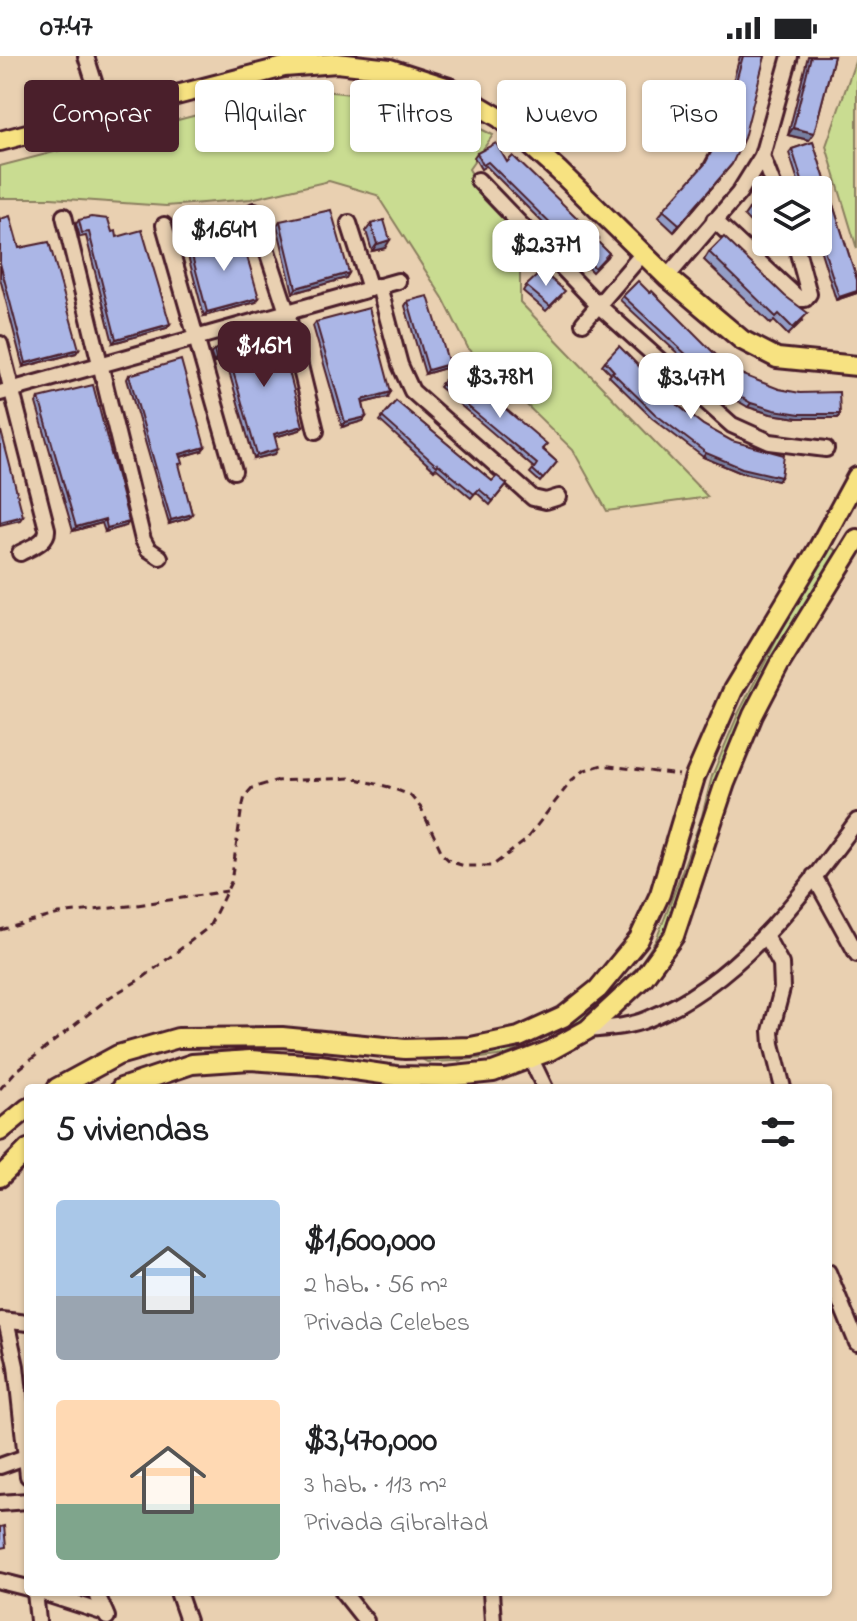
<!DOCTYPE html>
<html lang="es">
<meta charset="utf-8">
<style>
body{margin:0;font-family:"Indie Flower",sans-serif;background:#f2f2f2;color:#202124;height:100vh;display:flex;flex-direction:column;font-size:30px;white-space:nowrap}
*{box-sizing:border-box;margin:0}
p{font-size:26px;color:#757577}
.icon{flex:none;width:44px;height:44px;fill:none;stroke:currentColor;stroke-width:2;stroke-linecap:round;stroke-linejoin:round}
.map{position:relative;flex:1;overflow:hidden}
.sheet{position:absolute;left:24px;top:1028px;width:808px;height:512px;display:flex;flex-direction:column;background:#fff;border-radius:8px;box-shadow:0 2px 6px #0004}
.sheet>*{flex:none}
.top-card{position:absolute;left:24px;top:24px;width:810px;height:72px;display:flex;gap:16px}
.fabs{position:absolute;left:752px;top:120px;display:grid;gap:16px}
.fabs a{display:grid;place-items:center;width:80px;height:80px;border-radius:8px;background:#fff;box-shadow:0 2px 6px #0004;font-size:40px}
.price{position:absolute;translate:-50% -68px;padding:0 18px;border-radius:16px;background:#fff;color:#222;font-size:26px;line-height:52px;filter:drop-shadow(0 2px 4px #0008)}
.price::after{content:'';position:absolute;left:50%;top:48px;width:24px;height:18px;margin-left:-12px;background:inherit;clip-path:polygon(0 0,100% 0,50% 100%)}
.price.current{background:#4a1f2b;color:#fff}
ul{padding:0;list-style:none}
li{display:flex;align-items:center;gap:24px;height:200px;padding:0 32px}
li span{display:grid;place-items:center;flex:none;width:224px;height:160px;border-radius:8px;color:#555}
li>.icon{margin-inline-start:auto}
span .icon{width:96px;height:96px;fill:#fffc;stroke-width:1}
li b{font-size:34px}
h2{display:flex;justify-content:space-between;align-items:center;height:96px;padding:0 32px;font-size:34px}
.tag{padding:0 28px;border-radius:8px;background:#fff;box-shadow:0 2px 6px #0004;font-size:28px;line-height:72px}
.tag.current{background:#4a1f2b;color:#fff}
.status{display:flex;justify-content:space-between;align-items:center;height:56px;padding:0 40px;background:#fff;direction:ltr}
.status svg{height:22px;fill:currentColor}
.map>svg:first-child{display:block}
.green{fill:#c9dc91;stroke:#8a7e5e;stroke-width:2}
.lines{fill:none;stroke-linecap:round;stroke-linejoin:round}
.minor-casing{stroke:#4a1f2b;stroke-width:20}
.major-casing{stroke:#4a1f2b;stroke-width:24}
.path{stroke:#4a1f2b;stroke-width:3;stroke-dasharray:8 6;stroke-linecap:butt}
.minor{stroke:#e9d0b1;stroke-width:14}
.major{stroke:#f7e281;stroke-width:18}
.wall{fill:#939dc6;stroke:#4a1f2b;stroke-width:2}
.shaded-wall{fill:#787fa1;stroke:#4a1f2b;stroke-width:2}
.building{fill:#abb6e6;stroke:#4a1f2b;stroke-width:2}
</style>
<div class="status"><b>07:47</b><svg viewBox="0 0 49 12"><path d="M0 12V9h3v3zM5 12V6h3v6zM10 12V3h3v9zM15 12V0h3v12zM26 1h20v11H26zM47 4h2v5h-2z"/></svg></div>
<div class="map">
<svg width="857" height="1565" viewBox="0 0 857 1565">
<rect width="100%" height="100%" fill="#e9d0b1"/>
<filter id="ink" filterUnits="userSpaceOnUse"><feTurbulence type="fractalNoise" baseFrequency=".0125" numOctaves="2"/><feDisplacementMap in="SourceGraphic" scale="16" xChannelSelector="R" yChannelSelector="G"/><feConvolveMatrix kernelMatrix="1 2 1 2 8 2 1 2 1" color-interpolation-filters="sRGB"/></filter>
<g filter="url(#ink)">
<g class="green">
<polygon points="857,0 857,193 826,90"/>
<polygon points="314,34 360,39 438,52 493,79 469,113 485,140 520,173 520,246 708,441 607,455 573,394 468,292 443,242 377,139 329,125 251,143 166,150 51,142 0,142 0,110 251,45"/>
<polygon points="830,491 841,497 761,627 676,858 662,886 642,916 594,959 506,999 456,1005 427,1006 420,1002 502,994 590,956 639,910 656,884 667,856 702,760 712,720 739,656 789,560"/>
</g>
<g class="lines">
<g class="minor-casing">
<g id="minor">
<polyline points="86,0 104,57"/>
<polyline points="762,100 775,134"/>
<polyline points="478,124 598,249 732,369 770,386 826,393"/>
<polyline points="254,155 287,256 316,375"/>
<polyline points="64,160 143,484 148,493 160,501"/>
<polyline points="714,164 799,243 805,243 809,238 795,186"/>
<polyline points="349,167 370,233"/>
<polyline points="164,169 234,415"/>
<polyline points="667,221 739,137 762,100 790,0"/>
<polyline points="379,230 400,309 412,335 533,442 546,445 559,441"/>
<polyline points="583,267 644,196"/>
<path d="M0 288 47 473C48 486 31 491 20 497"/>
<polyline points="0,337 398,225"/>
<polyline points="814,820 857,898"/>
<polyline points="765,879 781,908 782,933 771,975 772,988 783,1032"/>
<path d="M587 974C607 972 629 971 648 963 739 926 800 841 857 765"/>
<polyline points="530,1001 545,1032"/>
<polyline points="828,1216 857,1287"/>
<polyline points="1,1264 28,1267"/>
<polyline points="6,1265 16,1310 28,1420"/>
<polyline points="0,1410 28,1400"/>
<polyline points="0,1447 28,1445"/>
<polyline points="0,1525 28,1532"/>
<polyline points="35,1536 38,1565"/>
<polyline points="40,1536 105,1557"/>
<polyline points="96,1536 107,1561"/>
<polyline points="178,1536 188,1565"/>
<polyline points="343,1536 366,1565"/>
<polyline points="491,1536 493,1565"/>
</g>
</g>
<g class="major-casing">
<g id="major">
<polyline points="0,85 284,11 337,7 390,13 449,32 500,62 559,115 667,221 742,284 777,302 857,310"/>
<polyline points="57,1032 118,999 178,982 282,981 405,993 471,991 519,981 563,961 598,933 639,883 660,838 695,721 733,634 819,491 857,421"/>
<polyline points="121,1032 192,1008 250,1004 320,1009 396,1020 446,1021 493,1016 549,995 587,974 644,921 674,880 725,727 753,659 779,609 857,483"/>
<polyline points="0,1075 28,1052"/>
<polyline points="0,1121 28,1093"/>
</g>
</g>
<g class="path">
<polyline points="0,874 59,858 137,849 227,835"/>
<polyline points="0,1033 15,1016 110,941 144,921 209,871 231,826 241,757 245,740 252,732 275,725 352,722 389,731 410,739 421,752 443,799 451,806 465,810 492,810 525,785 572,724 585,714 602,709 679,719"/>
</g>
<use href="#minor" class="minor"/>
<use href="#major" class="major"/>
</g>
<g class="wall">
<polygon points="740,0 765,0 732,108 676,174 674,176 658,161 702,111 717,83"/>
<polygon points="808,0 834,0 814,77 809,84 788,79"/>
<polygon points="813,86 857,224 857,237 836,244 818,186 818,134 801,134 789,97 792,93"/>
<polygon points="477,97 507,106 609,197 607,201 592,216 486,110 481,113 474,101"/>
<polygon points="749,153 766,157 754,170 744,160"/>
<polygon points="0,163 19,192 79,293 76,297 23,311 0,222"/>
<polygon points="79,164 112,176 117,181 170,268 167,272 113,287 86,180 80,181 76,168"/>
<polygon points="280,165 349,217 346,222 293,237 277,169"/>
<polygon points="371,168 385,192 372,195 366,175"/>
<polygon points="190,192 256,246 204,260 187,196"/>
<polygon points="709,196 803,264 788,279 774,265 771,268 704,204"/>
<polygon points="526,230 561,240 546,255 523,235"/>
<polygon points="623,240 716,299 743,319 838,362 798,362 771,358 748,351 714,331 620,244"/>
<polygon points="408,245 449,308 446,312 425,318 405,250"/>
<polygon points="316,266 388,341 363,347 366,361 363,365 342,371 313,270"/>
<polygon points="279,276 300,374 275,381 275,398 254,403 226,305 214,307 211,298 214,294"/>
<polygon points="605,305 675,347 703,369 781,421 778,425 739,416 703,401 652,362 609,320 611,318 602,309"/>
<polygon points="456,311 557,406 540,426 530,417 534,412 439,331"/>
<polygon points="129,319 202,395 181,401 179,411 192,458 189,462 169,468 127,323"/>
<polygon points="39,342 126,470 105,476 102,467 73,475 36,347"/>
<polygon points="396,345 492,425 507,428 490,449 476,436 471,442 436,412 434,414 380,365"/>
</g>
<g class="shaded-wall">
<polygon points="793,72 814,77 809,84 788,79"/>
<polygon points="732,108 676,174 674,176 679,168"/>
<polygon points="390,184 385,192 372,195 377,188"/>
<polygon points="349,217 346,222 293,237 296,232"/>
<polygon points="857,235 857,237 836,244 839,241"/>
<polygon points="259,242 256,246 204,260 207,256"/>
<polygon points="170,268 167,272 113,287 116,283"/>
<polygon points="79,293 76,297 23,311 26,307"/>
<polygon points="229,301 226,305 214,307 216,303"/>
<polygon points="449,308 446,312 425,318 428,314"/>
<polygon points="391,336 388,341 359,348 362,344"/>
<polygon points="751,347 840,358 838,362 798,362 771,358 748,351"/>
<polygon points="366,361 363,365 342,371 345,366"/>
<polygon points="303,370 300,374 271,382 274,378"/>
<polygon points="205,391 202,395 177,402 180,398"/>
<polygon points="278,393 275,398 254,403 257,399"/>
<polygon points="706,397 781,421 778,425 739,416 703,401"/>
<polygon points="192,458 189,462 169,468 171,464"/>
<polygon points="23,460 20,464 0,469 0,466"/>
<polygon points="105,463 102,467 73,475 76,471"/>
<polygon points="129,466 126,470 105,476 107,472"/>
</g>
<g class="building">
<polygon points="743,0 765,0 744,82 732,108 681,167 679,168 663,154 705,108 722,76"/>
<polygon points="811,0 834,0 814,77 793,72"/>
<polygon points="813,86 857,224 857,235 839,241 818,175 818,134 805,134 792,93"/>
<polygon points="496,87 507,106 513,100 599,183 597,185 609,197 595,212 488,106 483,109 477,97"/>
<polygon points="764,137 766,139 766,155 759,163 749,153"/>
<polygon points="331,154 349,217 296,232 280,165"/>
<polygon points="10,160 19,192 49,186 79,293 26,307 0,207 0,163"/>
<polygon points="91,161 108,163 112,176 116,175 117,181 142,174 170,268 116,283 89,176 82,177 79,164"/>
<polygon points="384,164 390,184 377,188 371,168"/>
<polygon points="240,176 259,242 207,256 190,192"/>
<polygon points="724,181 785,240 808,257 793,272 779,258 776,261 709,196"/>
<polygon points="542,215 565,235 550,250 526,230"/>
<polygon points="638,225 650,237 652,235 716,299 743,319 779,333 800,337 839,336 840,358 800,358 774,354 751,347 717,327 623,240"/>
<polygon points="428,240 449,308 428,314 408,245"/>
<polygon points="369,252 391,336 362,344 366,361 345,366 316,266"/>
<polygon points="279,276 303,370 274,378 278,393 257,399 229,301 216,303 214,294"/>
<polygon points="619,290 675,347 703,369 732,385 784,399 781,421 742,412 706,397 655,358 612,316 614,315 605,305"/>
<polygon points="181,304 205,391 180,398 183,407 179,408 192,458 171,464 129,319"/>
<polygon points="456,311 547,388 542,393 557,406 543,423 533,414 537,408 441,328"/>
<polygon points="93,329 129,466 107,472 105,463 76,471 39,342"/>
<polygon points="396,345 492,425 497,420 507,428 493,445 479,433 474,438 438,408 437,410 382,361"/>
<polygon points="0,371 23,460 0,466"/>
<polygon points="4,1470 6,1491 0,1492 0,1471"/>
</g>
</g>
</svg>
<div class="fabs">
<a><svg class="icon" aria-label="layers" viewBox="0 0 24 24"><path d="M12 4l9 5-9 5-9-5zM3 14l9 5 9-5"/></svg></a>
</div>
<b class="price" style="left:224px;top:217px">$1.64M</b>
<b class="price" style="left:546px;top:232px">$2.37M</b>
<b class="price current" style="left:264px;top:333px">$1.6M</b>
<b class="price" style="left:500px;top:364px">$3.78M</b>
<b class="price" style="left:691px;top:365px">$3.47M</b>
<div class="top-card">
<a class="tag current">Comprar</a>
<a class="tag">Alquilar</a>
<a class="tag">Filtros</a>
<a class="tag">Nuevo</a>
<a class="tag">Piso</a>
</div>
<section class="sheet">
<h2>5 viviendas<svg class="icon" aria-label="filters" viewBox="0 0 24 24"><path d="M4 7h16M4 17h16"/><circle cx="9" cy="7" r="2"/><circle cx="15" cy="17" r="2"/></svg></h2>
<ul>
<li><span style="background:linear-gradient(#a9c7e8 60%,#9aa5b1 0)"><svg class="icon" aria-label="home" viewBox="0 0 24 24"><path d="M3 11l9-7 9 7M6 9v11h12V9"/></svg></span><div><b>$1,600,000</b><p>2 hab. · 56 m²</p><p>Privada Celebes</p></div></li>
<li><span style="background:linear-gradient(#ffd9b3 65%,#7fa58c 0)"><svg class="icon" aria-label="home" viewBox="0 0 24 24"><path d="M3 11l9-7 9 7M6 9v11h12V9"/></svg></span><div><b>$3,470,000</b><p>3 hab. · 113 m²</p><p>Privada Gibraltad</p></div></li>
</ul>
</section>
</div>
